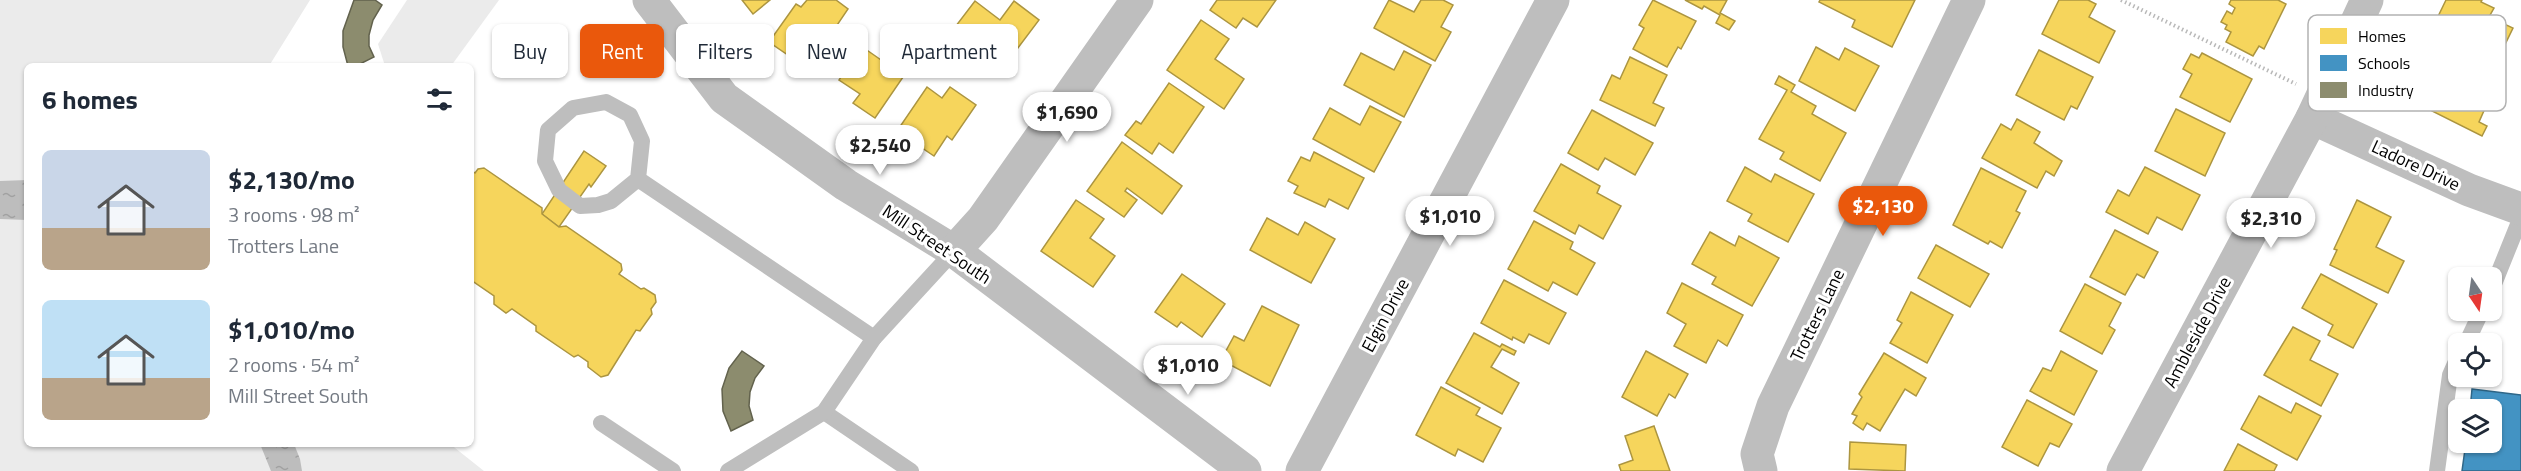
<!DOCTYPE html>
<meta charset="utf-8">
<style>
body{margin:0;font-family:"Titillium Web",sans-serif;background:#f2f2f3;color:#1f2937;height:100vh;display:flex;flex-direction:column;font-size:22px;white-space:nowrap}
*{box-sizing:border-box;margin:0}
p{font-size:20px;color:#747a83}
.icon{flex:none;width:33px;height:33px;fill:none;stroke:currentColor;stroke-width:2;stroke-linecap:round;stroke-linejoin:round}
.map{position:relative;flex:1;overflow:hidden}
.details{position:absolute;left:24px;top:63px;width:450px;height:384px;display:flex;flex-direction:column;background:#fff;border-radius:9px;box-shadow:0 2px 4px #0004}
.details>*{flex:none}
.hud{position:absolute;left:492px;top:24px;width:570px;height:54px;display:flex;gap:12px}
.needle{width:39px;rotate:167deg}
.buttons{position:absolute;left:2448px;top:267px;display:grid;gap:12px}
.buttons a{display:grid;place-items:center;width:54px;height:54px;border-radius:9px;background:#fff;box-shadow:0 2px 4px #0004;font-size:30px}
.price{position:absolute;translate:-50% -51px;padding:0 14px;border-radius:21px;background:#fff;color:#222;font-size:20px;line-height:39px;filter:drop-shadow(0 2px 3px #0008)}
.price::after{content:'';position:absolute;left:50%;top:36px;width:18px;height:14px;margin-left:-9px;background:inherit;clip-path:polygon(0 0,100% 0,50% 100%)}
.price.selected{background:#ea580c;color:#fff}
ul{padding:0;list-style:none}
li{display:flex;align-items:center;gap:18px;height:150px;padding:0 18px}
li span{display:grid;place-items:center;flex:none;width:168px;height:120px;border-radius:9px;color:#555}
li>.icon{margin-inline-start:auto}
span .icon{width:72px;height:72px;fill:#fffc;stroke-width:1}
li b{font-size:26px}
h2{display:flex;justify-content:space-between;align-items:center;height:72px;padding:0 18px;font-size:26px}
.tag{padding:0 21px;border-radius:9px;background:#fff;box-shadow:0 2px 4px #0004;font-size:21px;line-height:54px}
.tag.selected{background:#ea580c;color:#fff}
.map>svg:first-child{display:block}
.green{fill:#ebebeb}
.water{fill:url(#water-ripples)}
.homes{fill:#f6d55c;stroke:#ac9540;stroke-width:1.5}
.schools{fill:#4393c3;stroke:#2f6788;stroke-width:1.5}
.industry{fill:#8c8c6e;stroke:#62624d;stroke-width:1.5}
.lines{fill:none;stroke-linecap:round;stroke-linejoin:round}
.path{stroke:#b9b9b9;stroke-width:4;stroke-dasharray:1.5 3;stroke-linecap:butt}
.service{stroke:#bebebe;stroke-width:16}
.minor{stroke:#bebebe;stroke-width:33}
.tertiary{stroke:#bebebe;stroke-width:33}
.labels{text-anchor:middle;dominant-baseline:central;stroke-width:6;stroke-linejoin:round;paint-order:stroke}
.street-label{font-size:18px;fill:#000;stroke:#fff}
.key{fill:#fff;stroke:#b2b2b2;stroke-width:1.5}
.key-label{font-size:16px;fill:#000}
</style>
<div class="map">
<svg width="2521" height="471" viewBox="0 0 2521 471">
<defs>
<pattern id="water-ripples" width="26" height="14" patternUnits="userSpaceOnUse" patternTransform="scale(1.5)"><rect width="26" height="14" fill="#bdbdbd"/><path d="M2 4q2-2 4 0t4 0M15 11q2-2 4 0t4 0" fill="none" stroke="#a1a1a1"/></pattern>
</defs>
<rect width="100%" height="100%" fill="#fff"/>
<g class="green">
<polygon points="0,0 310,0 269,66 27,66 27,444 450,444 484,471 0,471"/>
<polygon points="407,0 499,0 451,66 385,66 378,44"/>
</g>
<g class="water">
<polygon points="27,180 27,220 0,219 0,181"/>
<polygon points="260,444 294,444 300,459 302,471 271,471"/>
</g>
<g class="homes">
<polygon points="742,0 770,0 753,14"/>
<polygon points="807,0 836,0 848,9 833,31 839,36 814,73 769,42 796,4 801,7"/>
<polygon points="1217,0 1276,0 1257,27 1243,18 1236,28 1210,10"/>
<polygon points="1389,0 1414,12 1421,0 1443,0 1453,5 1441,27 1451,32 1435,61 1374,28"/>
<polygon points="1653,0 1696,21 1681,49 1678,47 1667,67 1633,49 1644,28 1639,25"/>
<polygon points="1685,0 1727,0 1720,13 1735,21 1729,30 1716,23 1720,15 1704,6 1702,9"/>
<polygon points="1820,0 1915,0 1892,47 1852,27 1855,20 1819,2"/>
<polygon points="2059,0 2088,0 2096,4 2089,17 2115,31 2099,63 2042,34"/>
<polygon points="2231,0 2278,0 2286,4 2264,49 2259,46 2253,56 2226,42 2231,32 2225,29 2227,25 2221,22 2227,11 2232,14 2235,8 2229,4"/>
<polygon points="2446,0 2482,0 2481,2 2494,8 2489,17 2513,28 2496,63 2431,31"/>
<polygon points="975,1 1000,20 1014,1 1039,20 1002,69 952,31"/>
<polygon points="1201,20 1229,39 1215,59 1244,79 1224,109 1167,70"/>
<polygon points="861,46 884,62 892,51 912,64 875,118 853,103 860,94 839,80"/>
<polygon points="1816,47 1839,60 1845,48 1879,66 1855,111 1799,81"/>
<polygon points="2039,50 2093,77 2077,109 2071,106 2064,120 2016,95"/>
<polygon points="1404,51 1431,65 1404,117 1344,85 1361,53 1394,70"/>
<polygon points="2202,53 2252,79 2230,122 2180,97 2192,74 2183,69 2191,54 2199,58"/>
<polygon points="2420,53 2494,88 2479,122 2487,126 2482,136 2400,95"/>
<polygon points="1630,57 1667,75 1653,103 1664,108 1655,126 1600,100 1612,75 1620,79"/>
<polygon points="1779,76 1795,85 1791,92 1816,106 1812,114 1846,133 1820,181 1780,159 1784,152 1759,139 1787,90 1775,84"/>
<polygon points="1169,83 1204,107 1173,153 1159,143 1152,154 1125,135 1136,121 1141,124"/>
<polygon points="927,87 942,98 950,87 976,105 952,140 947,136 934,156 897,131"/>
<polygon points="1370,106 1401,122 1374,172 1313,139 1330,108 1360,125"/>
<polygon points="2176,109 2225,133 2205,176 2155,151"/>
<polygon points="1592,110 1653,143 1635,175 1605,158 1598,170 1568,153"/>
<polygon points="2017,119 2040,132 2034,143 2062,161 2054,176 2046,171 2037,188 1982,158 2001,124 2011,130"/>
<polygon points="1122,142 1182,186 1162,214 1127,188 1125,191 1137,200 1124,217 1087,191"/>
<polygon points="584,151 606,166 591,187 589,184 559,227 542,214"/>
<polygon points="1314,152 1364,178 1348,209 1329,199 1325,207 1294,193 1298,186 1288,181 1301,157 1310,161"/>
<polygon points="1561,164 1600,186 1597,193 1621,206 1603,239 1579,225 1575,234 1534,211"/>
<polygon points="1745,167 1771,182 1775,174 1814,194 1788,242 1748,221 1752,214 1727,201"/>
<polygon points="2145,167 2200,195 2182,230 2157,217 2148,234 2106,212 2118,190 2129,196"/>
<polygon points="484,168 542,208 542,214 559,227 566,226 621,264 622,270 619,274 641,289 644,288 655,295 656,302 651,309 652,314 640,331 636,330 608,375 601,377 588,367 588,362 578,355 574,357 536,331 536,326 512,309 506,313 494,304 494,296 471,280 471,170 475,173 478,169"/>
<polygon points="1981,168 2026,191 2016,211 2020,213 2002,248 1990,241 1988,244 1953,225"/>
<polygon points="1076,200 1104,219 1090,238 1115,256 1093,287 1041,251"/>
<polygon points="2357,200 2391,217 2376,247 2404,261 2388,293 2330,265 2337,250 2334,249"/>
<polygon points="1267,218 1298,235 1305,222 1335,239 1311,283 1250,250"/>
<polygon points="1534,221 1573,242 1570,249 1595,263 1577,295 1553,282 1548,291 1508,269"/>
<polygon points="2115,230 2158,252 2144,278 2137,274 2125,295 2090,277"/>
<polygon points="1710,232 1735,246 1739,236 1779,258 1752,306 1712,284 1716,277 1692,264"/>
<polygon points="1936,245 1989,274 1970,307 1918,278"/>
<polygon points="1182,274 1225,304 1202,337 1181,322 1177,327 1155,312"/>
<polygon points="2321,274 2377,304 2353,348 2328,335 2333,325 2302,308"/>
<polygon points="1504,280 1566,313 1549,344 1529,334 1524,343 1513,337 1512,340 1481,323"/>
<polygon points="1682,283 1743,315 1727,346 1718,340 1706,363 1674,346 1686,324 1667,313"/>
<polygon points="2085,284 2121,303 2109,326 2115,330 2102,354 2060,331"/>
<polygon points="1911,292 1953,315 1927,363 1890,343 1902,323 1897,320"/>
<polygon points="1262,306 1299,325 1270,386 1221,360 1234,336 1244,341"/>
<polygon points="2293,327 2320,341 2310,360 2338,374 2321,406 2264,375"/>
<polygon points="1474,333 1500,347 1502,344 1516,351 1514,355 1502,349 1491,367 1519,383 1502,414 1446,383"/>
<polygon points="1646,351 1688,374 1675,398 1669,394 1657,416 1622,397"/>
<polygon points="2061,351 2097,371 2074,415 2030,391 2043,368 2051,371"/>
<polygon points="1884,353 1926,378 1916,396 1905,389 1880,431 1867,423 1863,430 1853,423 1857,416 1852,414 1862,397 1859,394"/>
<polygon points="1441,387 1480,408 1476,415 1501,428 1483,462 1458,449 1455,456 1416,435"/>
<polygon points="2259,396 2291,413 2296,403 2321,416 2297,460 2241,429"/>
<polygon points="2027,400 2072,424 2059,447 2050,443 2038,466 2002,447"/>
<polygon points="1654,426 1670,471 1621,471 1619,465 1633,460 1625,436"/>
<polygon points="1850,442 1906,445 1905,471 1849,469"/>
<polygon points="2238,444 2277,465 2274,471 2224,471"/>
</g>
<polygon class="schools" points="2472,389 2521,395 2521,471 2462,471 2466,442 2492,442 2492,410 2470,410"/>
<g class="industry">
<polygon points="354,0 375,0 382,5 373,20 369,35 369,46 374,57 356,66 348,66 343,47 343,31"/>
<polygon points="742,351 764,366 755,378 750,392 749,406 753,420 731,431 723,411 722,389 729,368"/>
</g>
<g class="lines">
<polyline class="path" points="2121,0 2296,84"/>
<g class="service">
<polyline points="638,179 611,201 598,205 580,206 559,190 545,161 548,130 573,108 606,102 630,115 642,141 638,179 874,338"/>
<polyline points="2492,289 2521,217"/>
<polyline points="2466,344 2482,310"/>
<polyline points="824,412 911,471"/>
<polyline points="601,423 673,471"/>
<polyline points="728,471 824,412 874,338 954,251"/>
<polyline points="2437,471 2450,375 2458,357"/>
</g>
<g class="minor">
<polyline points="649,0 724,98 846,185 954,251 1245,471"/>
<polyline points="2312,118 2469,190 2521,209"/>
<polyline points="954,251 983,219 1137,0"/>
<polyline points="1761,471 1757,454 1773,406 1969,0"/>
<polyline points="2123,471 2312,118 2367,0"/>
</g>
<polyline class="tertiary" points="1302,471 1553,0"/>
</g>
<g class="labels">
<g class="street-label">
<text transform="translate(2416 165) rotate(25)">Ladore Drive</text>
<text transform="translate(937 244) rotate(34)">Mill Street South</text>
<text transform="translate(1385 315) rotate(-62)">Elgin Drive</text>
<text transform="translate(1817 315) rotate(-64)">Trotters Lane</text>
<text transform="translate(2197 332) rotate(-62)">Ambleside Drive</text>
</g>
</g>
<rect x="2308" y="15" width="198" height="96" rx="9" class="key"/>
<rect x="2320" y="28" width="27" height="16" fill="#f6d55c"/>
<rect x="2320" y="55" width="27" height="16" fill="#4393c3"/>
<rect x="2320" y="82" width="27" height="16" fill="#8c8c6e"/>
<g class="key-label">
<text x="2358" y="42">Homes</text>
<text x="2358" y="69">Schools</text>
<text x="2358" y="96">Industry</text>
</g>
</svg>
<div class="buttons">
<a><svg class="needle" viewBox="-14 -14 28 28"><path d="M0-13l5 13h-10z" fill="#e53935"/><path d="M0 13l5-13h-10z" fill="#747a83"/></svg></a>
<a><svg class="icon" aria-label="locate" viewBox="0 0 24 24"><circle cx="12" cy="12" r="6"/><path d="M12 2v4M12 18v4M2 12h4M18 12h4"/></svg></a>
<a><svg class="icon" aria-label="layers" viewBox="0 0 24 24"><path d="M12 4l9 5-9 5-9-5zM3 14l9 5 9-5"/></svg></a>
</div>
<b class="price" style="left:1067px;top:143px">$1,690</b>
<b class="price" style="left:880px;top:176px">$2,540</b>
<b class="price selected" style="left:1883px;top:237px">$2,130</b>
<b class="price" style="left:1450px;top:247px">$1,010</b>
<b class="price" style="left:2271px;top:249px">$2,310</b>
<b class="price" style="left:1188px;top:396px">$1,010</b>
<div class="hud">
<a class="tag">Buy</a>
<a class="tag selected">Rent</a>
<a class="tag">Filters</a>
<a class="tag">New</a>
<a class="tag">Apartment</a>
</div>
<section class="details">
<h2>6 homes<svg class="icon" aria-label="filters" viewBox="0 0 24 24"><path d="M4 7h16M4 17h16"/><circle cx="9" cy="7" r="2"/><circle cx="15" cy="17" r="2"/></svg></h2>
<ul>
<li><span style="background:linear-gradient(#c9d6e8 65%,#b9a48a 0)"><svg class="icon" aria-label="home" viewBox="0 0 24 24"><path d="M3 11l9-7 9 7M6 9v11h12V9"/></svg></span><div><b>$2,130/mo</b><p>3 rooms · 98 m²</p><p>Trotters Lane</p></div></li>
<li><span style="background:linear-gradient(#bfe0f5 65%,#b9a48a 0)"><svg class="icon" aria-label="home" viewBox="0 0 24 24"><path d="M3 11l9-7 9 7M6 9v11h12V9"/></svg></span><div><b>$1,010/mo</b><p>2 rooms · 54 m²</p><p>Mill Street South</p></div></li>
</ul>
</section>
</div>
